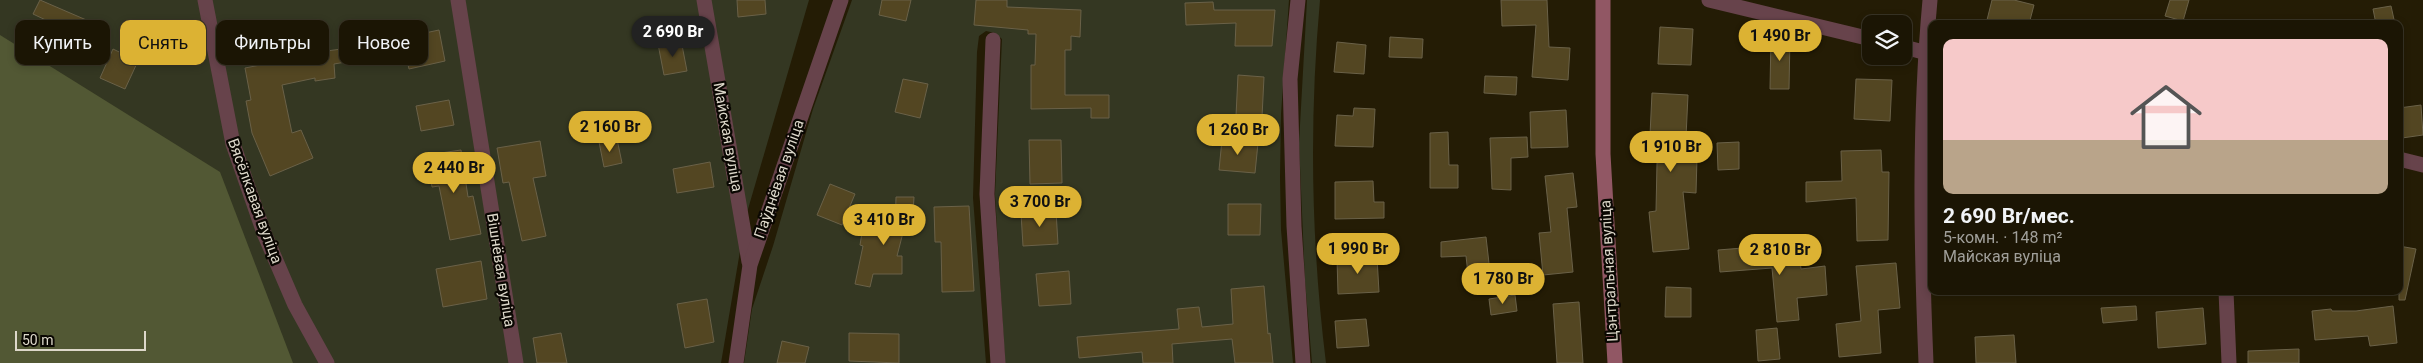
<!DOCTYPE html>
<html lang="ru">
<meta charset="utf-8">
<style>
body{margin:0;font-family:Roboto,sans-serif;background:#241e0e;color:#f1f3f6;height:100vh;display:flex;flex-direction:column;font-size:19px;white-space:nowrap}
*{box-sizing:border-box;margin:0}
p{font-size:16px;color:#a09f9a}
.icon{flex:none;width:28px;height:28px;fill:none;stroke:currentColor;stroke-width:2;stroke-linecap:round;stroke-linejoin:round}
.map{position:relative;flex:1;overflow:hidden}
.panel{position:absolute;left:1928px;top:20px;width:475px;height:275px;display:flex;flex-direction:column;background:#1b1504;border-radius:10px;box-shadow:0 2px 8px #0003,0 0 0 1px #393426}
.panel>*{flex:none}
.banner{position:absolute;left:15px;top:20px;width:475px;height:45px;display:flex;gap:10px}
.fabs{position:absolute;left:1862px;top:15px;display:grid;gap:10px}
.fabs a{display:grid;place-items:center;width:50px;height:50px;border-radius:10px;background:#1b1504;box-shadow:0 2px 8px #0003,0 0 0 1px #393426;font-size:25px}
.scale{position:absolute;left:15px;bottom:12px;width:131px;box-sizing:border-box;padding-left:5px;border:2px solid #ddd8ca;border-top:0;font-size:14px;line-height:18px;white-space:nowrap;color:#ddd8ca;-webkit-text-stroke:4px #0a0702;paint-order:stroke}
.price{position:absolute;translate:-50% -42px;padding:0 11px;border-radius:18px;background:#dcb233;color:#111;font-size:16px;line-height:32px;filter:drop-shadow(0 1px 2px #0008)}
.price::after{content:'';position:absolute;left:50%;top:30px;width:15px;height:11px;margin-left:-8px;background:inherit;clip-path:polygon(0 0,100% 0,50% 100%)}
.price.current{background:#222;color:#fff}
ul{padding:0;list-style:none}
li{display:grid;align-content:center;gap:10px;height:265px;padding:0 15px}
li+li{border-top:1px solid #393426}
li span{display:grid;place-items:center;height:155px;border-radius:10px;color:#555}
li>.icon{margin-inline-start:auto}
span .icon{width:90px;height:90px;fill:#fffc;stroke-width:1}
li b{font-size:21px}
.tag{padding:0 18px;border-radius:10px;background:#1b1504;box-shadow:0 2px 8px #0003,0 0 0 1px #393426;font-size:18px;line-height:45px}
.tag.current{background:#dcb233;color:#111}
.map>svg:first-child{display:block}
.green{fill:#343722}
.forest{fill:#525834}
.building{fill:#534622;stroke:#6a6148}
.lines{fill:none;stroke-linecap:round;stroke-linejoin:round}
.street{stroke:#67434b;stroke-width:15}
.secondary{stroke:#915764;stroke-width:15}
.labels{text-anchor:middle;dominant-baseline:central;stroke-width:4.5;stroke-linejoin:round;paint-order:stroke}
.street-label{font-size:15px;fill:#ddd8ca;stroke:#0a0702}
</style>
<div class="map">
<svg width="2423" height="363" viewBox="0 0 2423 363">
<rect width="100%" height="100%" fill="#241c05"/>
<g class="green">
<polygon points="0,0 809,0 746,216 721,363 264,363 0,112"/>
<polygon points="852,0 1289,0 1281,114 1280,177 1281,230 1293,363 1005,363 995,194 1002,39 995,33 986,31 979,36 977,52 973,198 986,363 744,363 752,309 773,246 813,109"/>
<path d="M1307 0H1320C1309 121 1311 242 1326 363H1312L1305 281 1299 143Z"/>
</g>
<polygon class="forest" points="0,35 220,172 293,363 0,363"/>
<g class="building">
<polygon points="40,0 91,22 84,38 33,14"/>
<polygon points="737,0 765,0 766,14 738,17"/>
<polygon points="882,0 911,0 906,21 879,15"/>
<polygon points="976,0 1007,0 1007,7 1081,10 1080,37 1071,36 1071,50 1065,50 1065,95 1109,95 1109,118 1091,118 1091,108 1031,109 1031,65 1035,65 1036,34 1028,34 1028,30 974,25"/>
<polygon points="1501,0 1547,0 1549,47 1570,48 1568,80 1532,77 1536,25 1502,26"/>
<polygon points="1992,0 2014,0 2034,5 2029,24 1986,24"/>
<polygon points="2170,0 2189,0 2183,21 2165,16"/>
<polygon points="1213,2 1214,10 1275,10 1272,46 1235,46 1236,23 1186,25 1185,3"/>
<polygon points="2391,6 2395,24 2376,24 2373,9"/>
<polygon points="1660,27 1693,29 1691,65 1658,64"/>
<polygon points="439,30 445,61 409,69 405,52 334,64 335,78 315,81 315,78 282,85 292,133 301,130 313,158 270,176 252,133 246,101 251,100 245,68 312,55 312,53 356,47 356,43 392,37 392,40"/>
<polygon points="1771,35 1790,36 1789,89 1770,89"/>
<polygon points="1390,37 1423,39 1422,58 1389,57"/>
<polygon points="681,40 687,71 664,75 658,44"/>
<polygon points="1337,42 1366,45 1364,74 1334,72"/>
<polygon points="113,49 138,61 125,89 100,78"/>
<polygon points="1238,75 1264,77 1262,117 1236,116"/>
<polygon points="1485,76 1517,77 1516,95 1484,93"/>
<polygon points="903,79 928,84 920,118 895,112"/>
<polygon points="1856,79 1892,80 1890,121 1854,119"/>
<polygon points="1652,93 1688,95 1685,158 1697,158 1696,193 1683,192 1689,249 1653,252 1649,212 1656,211 1657,163 1663,162 1661,144 1657,144 1657,135 1650,135"/>
<polygon points="449,100 454,125 421,131 416,106"/>
<polygon points="2421,105 2423,135 2402,138 2399,108"/>
<polygon points="1354,108 1375,109 1373,147 1335,146 1337,115 1353,116"/>
<polygon points="1566,110 1568,147 1531,148 1530,112"/>
<polygon points="1448,132 1449,165 1458,165 1458,188 1430,188 1430,133"/>
<polygon points="1527,137 1528,157 1511,158 1511,190 1492,189 1490,138"/>
<polygon points="617,139 622,163 604,167 599,142"/>
<polygon points="1029,140 1061,140 1062,183 1030,184"/>
<polygon points="1222,140 1258,143 1255,173 1219,170"/>
<polygon points="540,141 546,176 533,178 546,236 522,241 509,182 503,183 497,148"/>
<polygon points="1739,142 1739,169 1718,170 1717,143"/>
<polygon points="461,150 468,197 473,196 481,234 450,240 439,186 432,187 427,155"/>
<polygon points="1881,150 1882,172 1889,172 1888,240 1857,241 1856,198 1806,202 1806,182 1842,181 1841,151"/>
<polygon points="710,162 714,187 677,193 673,169"/>
<polygon points="1573,173 1577,207 1567,208 1573,272 1543,275 1539,233 1551,232 1545,176"/>
<polygon points="1373,181 1374,202 1384,202 1384,218 1335,219 1335,182"/>
<polygon points="830,184 855,194 842,225 817,215"/>
<polygon points="896,197 914,197 913,214 908,213 897,256 902,256 902,274 873,274 870,287 855,284 863,246 860,245 863,227 895,231"/>
<polygon points="1228,204 1261,204 1260,235 1228,235"/>
<polygon points="969,206 974,291 942,292 941,242 935,242 934,207"/>
<polygon points="1056,211 1058,244 1023,246 1021,213"/>
<polygon points="1486,237 1490,272 1468,274 1466,256 1441,257 1441,242"/>
<polygon points="1798,242 1801,269 1825,266 1827,295 1797,298 1799,320 1777,322 1772,268 1720,272 1718,250 1743,248 1744,255 1777,252 1777,244"/>
<polygon points="2399,246 2416,249 2405,300 2399,300"/>
<polygon points="1377,257 1379,292 1338,294 1337,258"/>
<polygon points="481,261 487,299 443,307 436,269"/>
<polygon points="1896,263 1900,308 1878,310 1881,353 1839,357 1836,324 1861,321 1856,266"/>
<polygon points="1069,271 1071,304 1039,306 1036,274"/>
<polygon points="1264,286 1268,334 1270,333 1273,363 1235,363 1232,339 1172,344 1173,363 1143,363 1142,352 1079,358 1077,337 1179,329 1177,309 1199,307 1202,327 1233,324 1231,289"/>
<polygon points="1666,287 1691,288 1691,317 1665,317"/>
<polygon points="1515,295 1517,311 1491,315 1489,299"/>
<polygon points="707,299 714,342 685,348 677,304"/>
<polygon points="1579,302 1583,363 1557,363 1553,304"/>
<polygon points="2136,306 2137,320 2103,323 2101,308"/>
<polygon points="2393,306 2397,343 2370,346 2368,336 2315,340 2312,311 2331,309 2332,311 2356,311"/>
<polygon points="2203,308 2206,344 2158,348 2156,312"/>
<polygon points="1366,319 1369,346 1337,348 1335,321"/>
<polygon points="1777,328 1780,359 1758,361 1756,330"/>
<polygon points="561,333 567,363 537,363 533,338"/>
<polygon points="849,333 899,334 899,363 849,361"/>
<polygon points="2014,335 2016,363 1976,363 1975,337"/>
<polygon points="782,341 809,347 805,363 777,363"/>
<polygon points="2299,349 2299,363 2248,363 2248,351"/>
</g>
<g class="lines">
<g class="street">
<polyline points="205,0 233,144 264,233 295,305 327,363"/>
<polyline points="458,0 516,363"/>
<polyline points="704,0 749,262"/>
<polyline points="1298,0 1290,79 1294,226 1303,363"/>
<polyline points="1709,0 1871,39"/>
<polyline points="993,40 987,194 998,363"/>
<polyline points="1904,47 1931,54"/>
<polyline points="2399,159 2423,165"/>
<polyline points="2226,291 2229,363"/>
<polyline points="736,363 750,265 841,0"/>
<path d="M1926 363C1921 242 1919 120 1930 0"/>
</g>
<polyline class="secondary" points="1603,0 1603,154 1615,363"/>
</g>
<g class="labels">
<g class="street-label">
<text transform="translate(728 137) rotate(80)">Майская вуліца</text>
<text transform="translate(779 179) rotate(-71)">Паўднёвая вуліца</text>
<text transform="translate(255 201) rotate(70)">Вясёлкавая вуліца</text>
<text transform="translate(501 270) rotate(81)">Вішнёвая вуліца</text>
<text transform="translate(1609 271) rotate(-93)">Цэнтральная вуліца</text>
</g>
</g>
</svg>
<div class="fabs">
<a><svg class="icon" aria-label="layers" viewBox="0 0 24 24"><path d="M12 4l9 5-9 5-9-5zM3 14l9 5 9-5"/></svg></a>
</div>
<div class="scale">50 m</div>
<b class="price current" style="left:673px;top:58px">2 690 Br</b>
<b class="price" style="left:1780px;top:62px">1 490 Br</b>
<b class="price" style="left:610px;top:153px">2 160 Br</b>
<b class="price" style="left:1238px;top:156px">1 260 Br</b>
<b class="price" style="left:1671px;top:173px">1 910 Br</b>
<b class="price" style="left:454px;top:194px">2 440 Br</b>
<b class="price" style="left:1040px;top:228px">3 700 Br</b>
<b class="price" style="left:884px;top:246px">3 410 Br</b>
<b class="price" style="left:1358px;top:275px">1 990 Br</b>
<b class="price" style="left:1780px;top:276px">2 810 Br</b>
<b class="price" style="left:1503px;top:305px">1 780 Br</b>
<div class="banner">
<a class="tag">Купить</a>
<a class="tag current">Снять</a>
<a class="tag">Фильтры</a>
<a class="tag">Новое</a>
</div>
<section class="panel">
<ul>
<li><span style="background:linear-gradient(#f6c9c9 65%,#b9a48a 0)"><svg class="icon" aria-label="home" viewBox="0 0 24 24"><path d="M3 11l9-7 9 7M6 9v11h12V9"/></svg></span><div><b>2 690 Br/мес.</b><p>5-комн. · 148 m²</p><p>Майская вуліца</p></div></li>
</ul>
</section>
</div>
